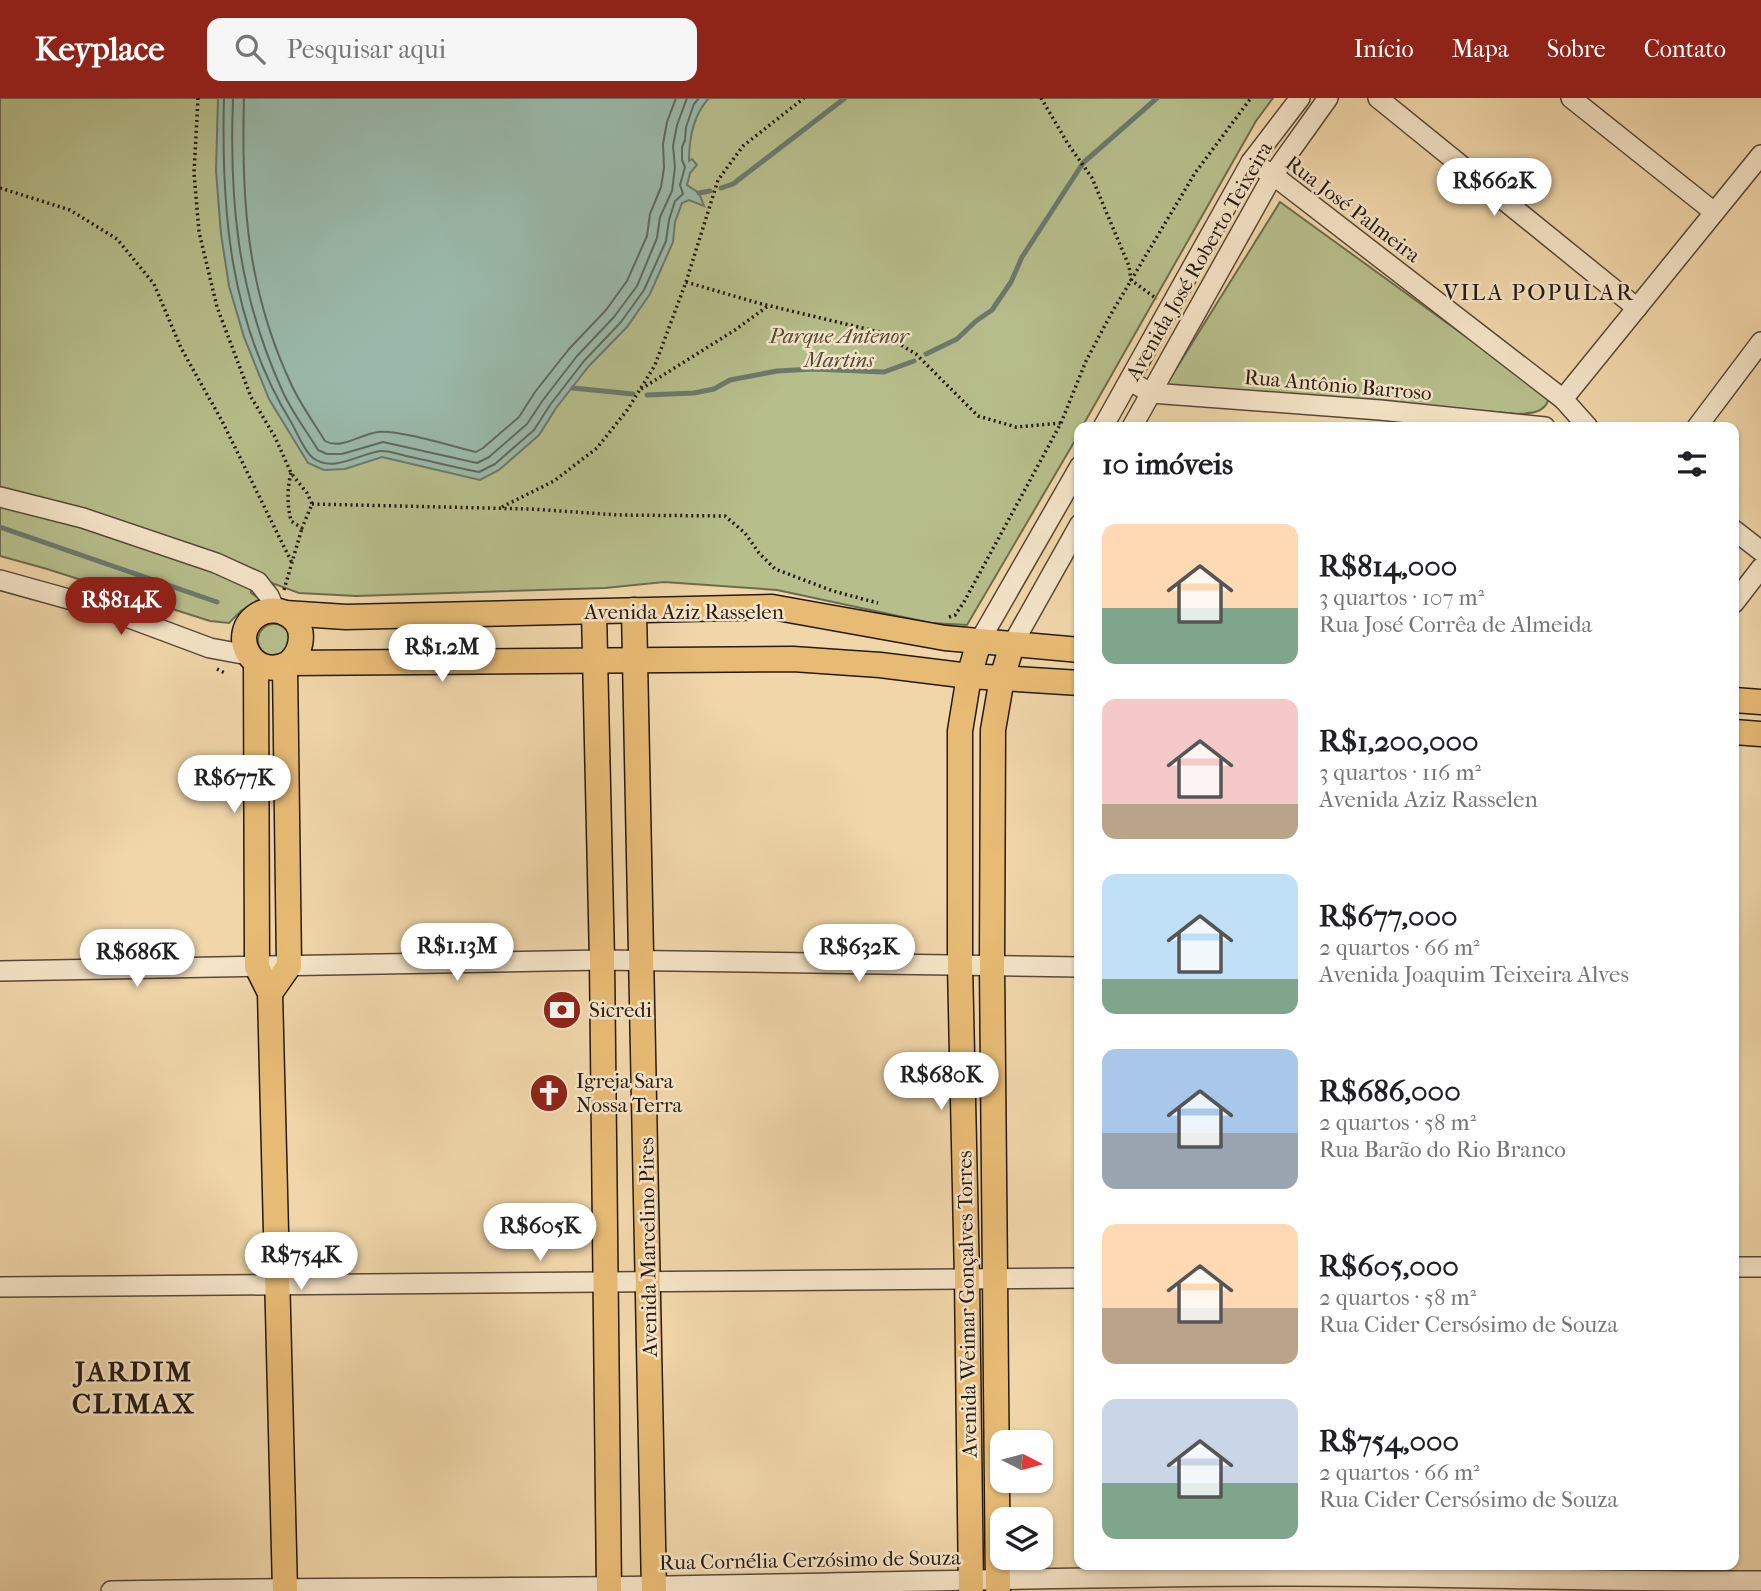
<!DOCTYPE html>
<html lang="pt">
<meta charset="utf-8">
<style>
body{margin:0;font-family:"IM FELL French Canon",serif;background:#f6f6f6;color:#202124;height:100vh;display:flex;flex-direction:column;font-size:26px;white-space:nowrap}
*{box-sizing:border-box;margin:0}
p{font-size:23px;color:#757577}
.icon{flex:none;width:38px;height:38px;fill:none;stroke:currentColor;stroke-width:2;stroke-linecap:round;stroke-linejoin:round}
.map{position:relative;flex:1;overflow:hidden}
.drawer{position:absolute;left:1074px;top:324px;width:665px;height:1148px;display:flex;flex-direction:column;background:#fff;border-radius:14px;box-shadow:0 2px 5px #0004}
.drawer>*{flex:none}
.needle{width:46px;rotate:96deg}
.fabs{position:absolute;left:990px;top:1332px;display:grid;gap:14px}
.fabs a{display:grid;place-items:center;width:63px;height:63px;border-radius:14px;background:#fff;box-shadow:0 2px 5px #0004;font-size:35px}
.price{position:absolute;translate:-50% -60px;padding:0 16px;border-radius:24px;background:#fff;color:#222;font-size:23px;line-height:46px;filter:drop-shadow(0 2px 4px #0008)}
.price::after{content:'';position:absolute;left:50%;top:42px;width:21px;height:16px;margin-left:-10px;background:inherit;clip-path:polygon(0 0,100% 0,50% 100%)}
.price.active{background:#8f2418;color:#fff}
ul{padding:0;list-style:none}
li{display:flex;align-items:center;gap:21px;height:175px;padding:0 28px}
li span{display:grid;place-items:center;flex:none;width:196px;height:140px;border-radius:14px;color:#555}
li>.icon{margin-inline-start:auto}
span .icon{width:84px;height:84px;fill:#fffc;stroke-width:1}
li b{font-size:30px}
h2{display:flex;justify-content:space-between;align-items:center;height:84px;padding:0 28px;font-size:30px}
header{display:flex;align-items:center;gap:42px;box-sizing:border-box;height:98px;padding:0 35px;background:#8f2418;color:#fff}
header strong{font-size:33px}
nav{display:flex;gap:38px;margin-inline-start:auto;font-size:24px}
.search{width:490px;height:63px;background:#f6f6f6;display:flex;align-items:center;gap:18px;box-sizing:border-box;padding:0 24px;border-radius:14px;color:#757577;font-size:26px}
.map>svg:first-child{display:block}
.green{fill:#b6be8b;stroke:#6e6c4e;stroke-width:2}
.water{fill:#9ab9aa;stroke:#6c796d;stroke-width:2}
.lines{fill:none;stroke-linecap:round;stroke-linejoin:round}
.shore{stroke:#606a5e;stroke-width:2}
.stream{stroke:#6c796d;stroke-width:5}
.minor-casing{stroke:#584938;stroke-width:22}
.major-casing{stroke:#261a12;stroke-width:27}
.path{stroke:#261a12;stroke-width:3.5;stroke-dasharray:2 3.5;stroke-linecap:butt}
.minor{stroke:#f5e4c7;stroke-width:19}
.major{stroke:#e8bb74;stroke-width:24}
.labels{text-anchor:middle;dominant-baseline:central;stroke-width:5;stroke-linejoin:round;paint-order:stroke}
.street-label{font-size:21px;fill:#261a12;stroke:#f5e4c7}
.park-label{font-size:21px;font-style:italic;fill:#514b36;stroke:#f5e4c7}
.poi-label{font-size:21px;fill:#261a12;stroke:#f5e4c7;text-anchor:start}
.neighbourhood-label{font-size:23px;letter-spacing:2px;fill:#261a12;stroke:#f5e4c7}
.district-label{font-size:28px;font-weight:bold;letter-spacing:2px;fill:#261a12;stroke:#f5e4c7}
</style>
<header>
<strong>Keyplace</strong>
<div class="search"><svg class="icon" aria-label="search" viewBox="0 0 24 24"><circle cx="10" cy="10" r="6"/><path d="M15 15l6 6"/></svg>Pesquisar aqui</div>
<nav><a>Início</a><a>Mapa</a><a>Sobre</a><a>Contato</a></nav>
</header>
<div class="map">
<svg width="1761" height="1493" viewBox="0 0 1761 1493">
<rect width="100%" height="100%" fill="#f0d6a9"/>
<filter id="stains"><feTurbulence type="fractalNoise" baseFrequency=".00286" numOctaves="4"/><feColorMatrix values="0 0 0 0 .2 0 0 0 0 .09 0 0 0 0 .02 0 0 0 .5 -.17"/></filter>
<radialGradient id="worn" r=".72"><stop offset=".6" stop-color="#630" stop-opacity="0"/><stop offset="1" stop-color="#630" stop-opacity=".3"/></radialGradient>
<g class="green">
<polygon points="0,0 1273,0 1256,23 1082,329 1080,329 1080,334 967,527 931,525 777,492 664,484 605,490 356,498 299,495 261,481 250,485 251,495 260,501 241,513 229,525 210,523 47,471 0,458"/>
<path d="M1280 104 1541 293 1548 303C1543 315 1531 315 1519 316L1166 287Z"/>
<circle cx="274" cy="542" r="16"/>
</g>
<path class="water" d="M218 0H709C694 16 689 41 689 63L692 61 697 67 690 75 687 87 699 95 704 108 689 102 682 105 675 124 673 144 650 196 627 229 589 268 556 310 539 337 499 372 480 382 382 359 345 371 324 372 308 365 269 301 244 239 229 188 221 136 216 73Z"/>
<g class="lines">
<g class="shore">
<path d="M224 0C221 114 230 224 291 324 297 334 304 353 313 360 333 375 359 356 380 353 388 352 398 356 406 358 430 363 454 369 479 374L495 366 534 332 550 307 584 263 621 224 644 192 666 143 669 122 675 103 683 96 680 87 685 69 682 62V49L685 42 686 29 694 6 699 0"/>
<path d="M233 0C229 105 238 195 282 292 291 313 306 332 318 352L327 356H342L383 344 477 365 489 359 527 326 543 302 577 258 614 219 637 188 657 140 660 119 672 93 675 69 673 48 677 27 687 0"/>
<path d="M244 0C241 103 247 193 292 288 301 307 314 325 325 343 341 352 361 336 378 334 396 331 455 349 476 354L483 350 519 319 535 294 569 251 606 212 627 183 647 138 650 116 661 89 664 70 663 46 667 24 676 0"/>
</g>
<g class="stream">
<polyline points="721,90 733,86 845,0"/>
<polyline points="699,95 710,93"/>
<polyline points="926,256 957,241 976,223 992,212 1011,184 1022,159 1083,65 1157,0"/>
<polyline points="573,290 633,296"/>
<polyline points="647,297 694,295 714,291 730,282 777,273 813,271 884,274 914,263"/>
<polyline points="0,429 217,504"/>
</g>
<g class="minor-casing">
<g id="minor">
<polyline points="1378,0 1637,210"/>
<polyline points="1571,0 1714,114"/>
<polyline points="1251,64 1273,77 1563,301 1588,329"/>
<polyline points="1130,283 1151,295 1380,312 1545,329"/>
<polyline points="1563,301 1761,57"/>
<polyline points="1103,329 1251,64 1300,0"/>
<polyline points="1132,329 1273,77 1328,0"/>
<polyline points="1697,329 1761,244"/>
<polyline points="0,399 83,420 216,465 258,484 269,498 275,512"/>
<polyline points="1734,432 1761,453"/>
<polyline points="0,482 108,512 210,550 248,557"/>
<polyline points="1734,505 1761,470"/>
<polyline points="979,544 1080,368"/>
<polyline points="1012,547 1080,426"/>
<polyline points="0,873 602,862 1080,869"/>
<polyline points="1734,1169 1761,1169"/>
<polyline points="0,1189 1080,1180"/>
<path d="M111 1493C294 1489 476 1491 659 1488 871 1485 1084 1478 1297 1478 1452 1478 1606 1484 1761 1483"/>
</g>
</g>
<g class="major-casing">
<g id="major">
<polyline points="634,512 654,1493"/>
<polyline points="594,514 602,862 609,1493"/>
<polyline points="285,515 346,519 772,509 945,540 1080,552"/>
<polyline points="256,565 257,869 270,895 285,1493"/>
<path d="M289 565C304 551 307 525 285 515 277 511 266 512 259 516 226 535 253 585 289 565L793 561 880 567 969 578 1080 585"/>
<polyline points="1734,602 1761,604"/>
<polyline points="1734,634 1761,636"/>
<polyline points="270,895 289,868 285,568"/>
<polyline points="971,1493 967,1181 960,867 960,633 969,578 979,544"/>
<polyline points="998,1493 992,868 993,632 1002,580 1012,547"/>
</g>
</g>
<g class="path">
<path d="M198 0 194 75 199 134 217 209 251 299 275 339 291 375 307 395 312 406 302 430 291 423C287 406 287 392 291 375"/>
<polyline points="1041,0 1068,46 1092,80 1129,168 1131,182 1157,201"/>
<polyline points="0,90 70,112 117,141 154,186 181,250 222,323 292,465"/>
<polyline points="686,184 758,205 879,234 916,256 978,318 1016,329 1061,325"/>
<polyline points="641,291 735,232 768,208"/>
<polyline points="312,406 531,411 618,417 725,418 745,435 759,455 775,471 833,493 878,505"/>
<polyline points="502,409 554,383 597,350 628,311 655,267 686,184 718,82 743,48 804,0"/>
<polyline points="284,492 302,430"/>
<polyline points="949,519 955,517 964,504 1061,325 1086,263 1111,216 1195,75 1251,0"/>
<polyline points="217,571 225,575"/>
</g>
<use href="#minor" class="minor"/>
<use href="#major" class="major"/>
</g>
<defs>
<g id="bank-disc" transform="scale(2.0125)"><circle r="9.5" fill="#8f2418" stroke="#f5e4c7"/><path d="M-6-4H6V4H-6ZM0-2.3a2.3 2.3 0 1 0 0 4.6a2.3 2.3 0 1 0 0-4.6Z" fill="#fff"/></g>
<g id="church-disc" transform="scale(2.0125)"><circle r="9.5" fill="#8f2418" stroke="#f5e4c7"/><path d="M-1.2-6h2.4v3.5h3.3v2.4h-3.3V6h-2.4V-.1h-3.3v-2.4h3.3Z" fill="#fff"/></g>
</defs>
<g fill-rule="evenodd">
<use href="#bank-disc" x="562" y="912"/>
<use href="#church-disc" x="549" y="995"/>
</g>
<g class="labels">
<g class="street-label">
<text transform="translate(1353 111) rotate(37)">Rua José Palmeira</text>
<text transform="translate(1199 163) rotate(-60)">Avenida José Roberto Teixeira</text>
<text transform="translate(1338 287) rotate(5)">Rua Antônio Barroso</text>
<text x="684" y="514">Avenida Aziz Rasselen</text>
<text transform="translate(648 1149) rotate(-91)">Avenida Marcelino Pires</text>
<text transform="translate(967 1206) rotate(-91)">Avenida Weimar Gonçalves Torres</text>
<text transform="translate(810 1462) rotate(-1)">Rua Cornélia Cerzósimo de Souza</text>
</g>
<g class="park-label">
<text x="839" y="238">Parque Antenor<tspan x="839" dy="24">Martins</tspan></text>
</g>
<g class="poi-label">
<text x="589" y="912">Sicredi</text>
<text x="576" y="983">Igreja Sara<tspan x="576" dy="24">Nossa Terra</tspan></text>
</g>
<g class="neighbourhood-label">
<text x="1539" y="194">VILA POPULAR</text>
</g>
<g class="district-label">
<text x="134" y="1273">JARDIM<tspan x="134" dy="32">CLIMAX</tspan></text>
</g>
</g>
<rect width="100%" height="100%" filter="url(#stains)"/>
<rect width="100%" height="100%" fill="url(#worn)"/>
</svg>
<div class="fabs">
<a><svg class="needle" viewBox="-14 -14 28 28"><path d="M0-13l5 13h-10z" fill="#e53935"/><path d="M0 13l5-13h-10z" fill="#757577"/></svg></a>
<a><svg class="icon" aria-label="layers" viewBox="0 0 24 24"><path d="M12 4l9 5-9 5-9-5zM3 14l9 5 9-5"/></svg></a>
</div>
<b class="price" style="left:1494px;top:120px">R$662K</b>
<b class="price active" style="left:121px;top:539px">R$814K</b>
<b class="price" style="left:442px;top:586px">R$1.2M</b>
<b class="price" style="left:234px;top:717px">R$677K</b>
<b class="price" style="left:457px;top:885px">R$1.13M</b>
<b class="price" style="left:859px;top:886px">R$632K</b>
<b class="price" style="left:137px;top:891px">R$686K</b>
<b class="price" style="left:941px;top:1014px">R$680K</b>
<b class="price" style="left:540px;top:1165px">R$605K</b>
<b class="price" style="left:301px;top:1194px">R$754K</b>
<section class="drawer">
<h2>10 imóveis<svg class="icon" aria-label="filters" viewBox="0 0 24 24"><path d="M4 7h16M4 17h16"/><circle cx="9" cy="7" r="2"/><circle cx="15" cy="17" r="2"/></svg></h2>
<ul>
<li><span style="background:linear-gradient(#ffd9b3 60%,#7fa58c 0)"><svg class="icon" aria-label="home" viewBox="0 0 24 24"><path d="M3 11l9-7 9 7M6 9v11h12V9"/></svg></span><div><b>R$814,000</b><p>3 quartos · 107 m²</p><p>Rua José Corrêa de Almeida</p></div></li>
<li><span style="background:linear-gradient(#f6c9c9 75%,#b9a48a 0)"><svg class="icon" aria-label="home" viewBox="0 0 24 24"><path d="M3 11l9-7 9 7M6 9v11h12V9"/></svg></span><div><b>R$1,200,000</b><p>3 quartos · 116 m²</p><p>Avenida Aziz Rasselen</p></div></li>
<li><span style="background:linear-gradient(#bfe0f5 75%,#7fa58c 0)"><svg class="icon" aria-label="home" viewBox="0 0 24 24"><path d="M3 11l9-7 9 7M6 9v11h12V9"/></svg></span><div><b>R$677,000</b><p>2 quartos · 66 m²</p><p>Avenida Joaquim Teixeira Alves</p></div></li>
<li><span style="background:linear-gradient(#a9c7e8 60%,#9aa5b1 0)"><svg class="icon" aria-label="home" viewBox="0 0 24 24"><path d="M3 11l9-7 9 7M6 9v11h12V9"/></svg></span><div><b>R$686,000</b><p>2 quartos · 58 m²</p><p>Rua Barão do Rio Branco</p></div></li>
<li><span style="background:linear-gradient(#ffd9b3 60%,#b9a48a 0)"><svg class="icon" aria-label="home" viewBox="0 0 24 24"><path d="M3 11l9-7 9 7M6 9v11h12V9"/></svg></span><div><b>R$605,000</b><p>2 quartos · 58 m²</p><p>Rua Cider Cersósimo de Souza</p></div></li>
<li><span style="background:linear-gradient(#c9d6e8 60%,#7fa58c 0)"><svg class="icon" aria-label="home" viewBox="0 0 24 24"><path d="M3 11l9-7 9 7M6 9v11h12V9"/></svg></span><div><b>R$754,000</b><p>2 quartos · 66 m²</p><p>Rua Cider Cersósimo de Souza</p></div></li>
</ul>
</section>
</div>
